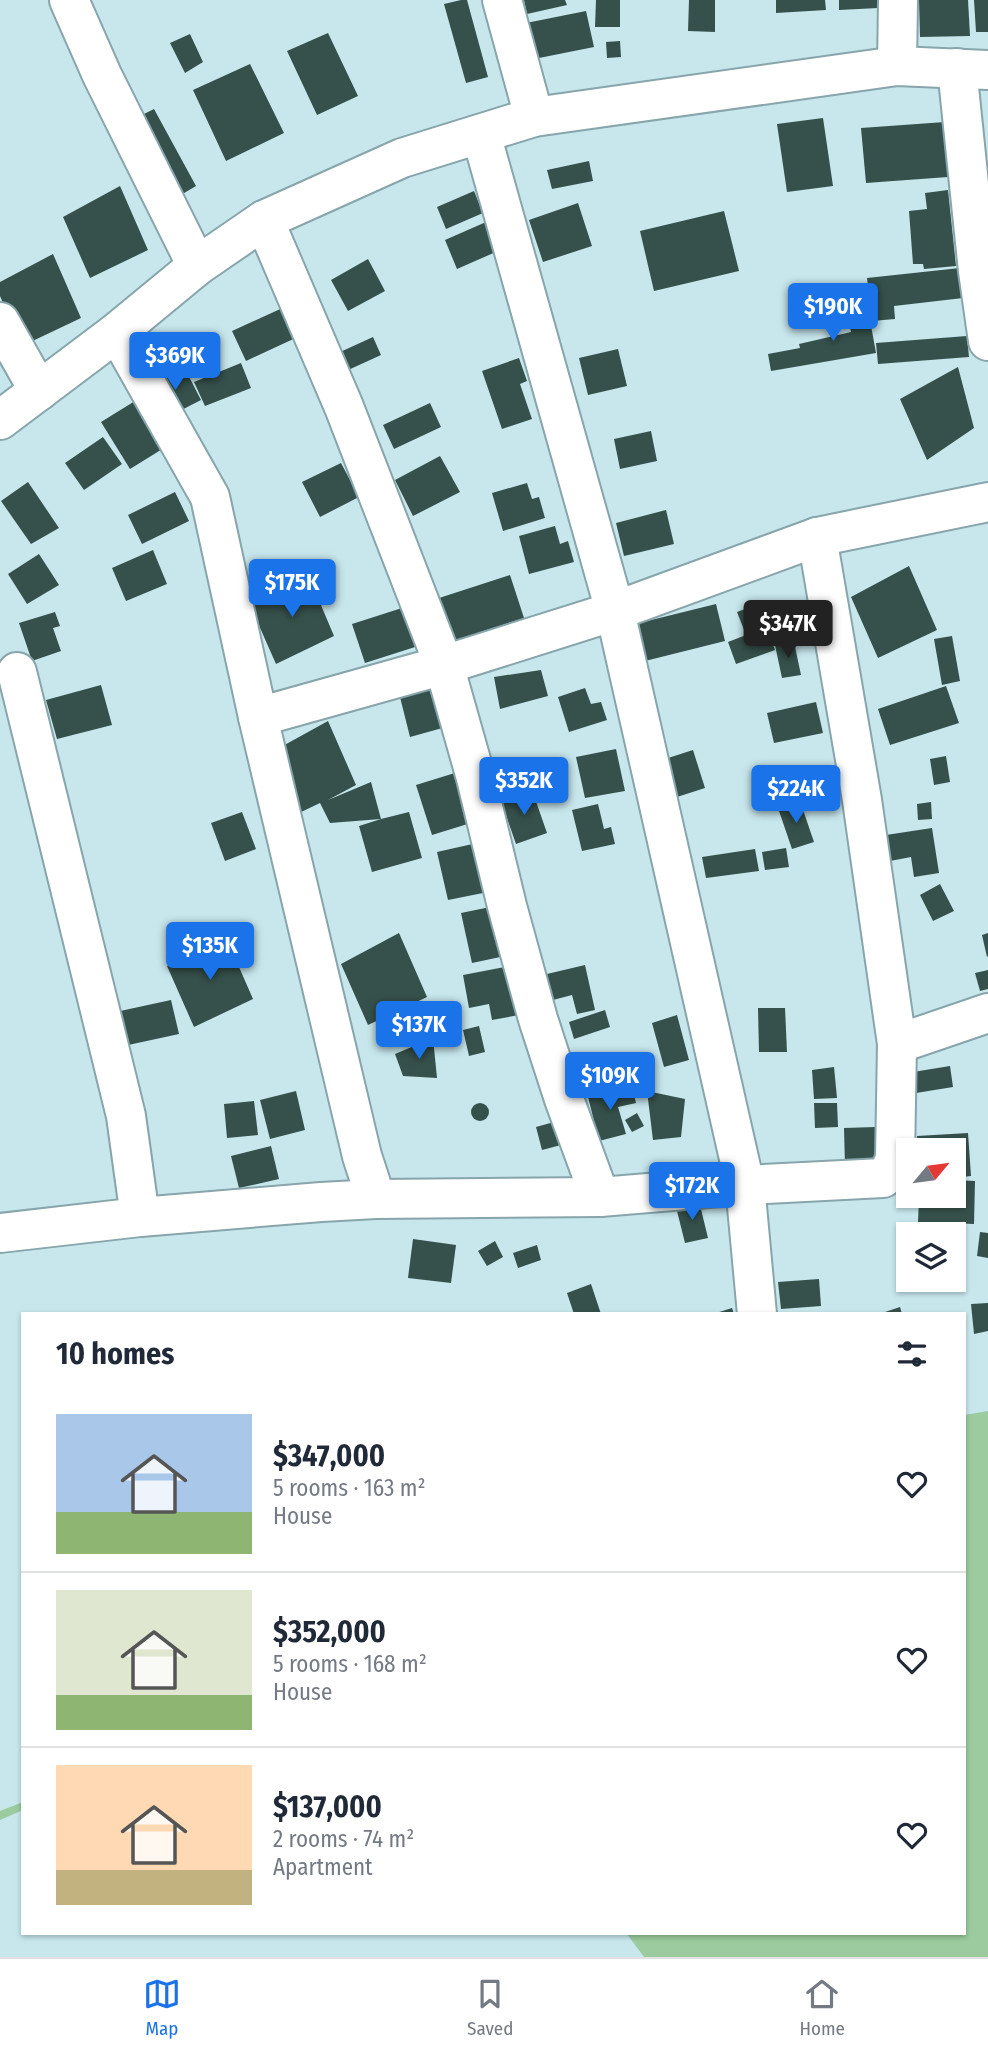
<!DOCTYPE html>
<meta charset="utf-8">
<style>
body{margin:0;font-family:"Fira Sans Condensed",sans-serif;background:#f2f2f3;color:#1f2937;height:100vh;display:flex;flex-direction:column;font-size:26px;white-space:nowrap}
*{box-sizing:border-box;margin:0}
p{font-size:23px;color:#747a83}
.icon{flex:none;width:38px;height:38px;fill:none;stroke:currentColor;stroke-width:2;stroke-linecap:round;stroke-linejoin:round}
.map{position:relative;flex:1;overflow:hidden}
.side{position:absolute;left:21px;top:1312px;width:945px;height:623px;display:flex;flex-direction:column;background:#fff;border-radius:0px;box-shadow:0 2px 5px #0004}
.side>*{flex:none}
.needle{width:46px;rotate:61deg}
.fabs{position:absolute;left:896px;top:1138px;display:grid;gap:14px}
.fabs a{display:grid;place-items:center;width:70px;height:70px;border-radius:0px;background:#fff;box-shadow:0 2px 5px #0004;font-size:35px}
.price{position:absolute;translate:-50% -60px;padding:0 16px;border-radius:7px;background:#1a73e8;color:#fff;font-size:23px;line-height:46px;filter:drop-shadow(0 2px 4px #0008)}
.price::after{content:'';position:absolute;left:50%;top:42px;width:21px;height:16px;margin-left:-10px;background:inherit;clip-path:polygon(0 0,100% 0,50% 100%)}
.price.on{background:#222;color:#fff}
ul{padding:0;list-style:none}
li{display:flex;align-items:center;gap:21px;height:175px;padding:0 35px}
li+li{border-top:2px solid #e0e1e3}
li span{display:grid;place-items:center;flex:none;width:196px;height:140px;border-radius:0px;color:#555}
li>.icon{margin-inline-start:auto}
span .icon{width:84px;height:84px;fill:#fffc;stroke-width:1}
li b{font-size:30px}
h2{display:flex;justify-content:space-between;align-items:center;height:84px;padding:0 35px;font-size:30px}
.dock{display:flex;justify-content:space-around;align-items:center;height:98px;border-top:2px solid #e0e1e3;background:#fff;font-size:19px;color:#747a83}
.dock a{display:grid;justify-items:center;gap:4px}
.dock .on{color:#1a73e8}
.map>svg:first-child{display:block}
.green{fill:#9bcb9f}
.building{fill:#36514b}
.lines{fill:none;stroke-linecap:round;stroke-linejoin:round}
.minor-casing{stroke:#87a5ab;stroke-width:42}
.major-casing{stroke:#87a5ab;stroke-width:42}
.minor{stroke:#fff;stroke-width:38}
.major{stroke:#fff;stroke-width:38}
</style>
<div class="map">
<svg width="988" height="1957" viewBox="0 0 988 1957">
<rect width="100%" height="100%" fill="#c7e7ed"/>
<g class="green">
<polygon points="988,1411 988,1957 644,1957 627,1934 964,1934 964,1415"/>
<polygon points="23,1802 23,1810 0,1820 0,1811"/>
</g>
<g class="building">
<polygon points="461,0 467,0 488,77 466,83 444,4"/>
<polygon points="524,0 565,0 567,5 527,14"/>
<polygon points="596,0 620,0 620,27 595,27"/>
<polygon points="689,0 715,0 715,32 688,31"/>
<polygon points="776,0 825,0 826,10 776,13"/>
<polygon points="839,0 878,0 878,8 839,10"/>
<polygon points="919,0 968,0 970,36 920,37"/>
<polygon points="974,0 988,0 988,32 976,32"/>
<polygon points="586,11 594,47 524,61 516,25"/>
<polygon points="328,33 358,96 317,115 287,51"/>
<polygon points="190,34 203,62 185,73 170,43"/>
<polygon points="620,41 621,57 607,58 606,42"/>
<polygon points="250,64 284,133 226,161 193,90"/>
<polygon points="154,109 196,186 174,199 132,120"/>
<polygon points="823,118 833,186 787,192 777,124"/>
<polygon points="945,122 948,177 866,183 861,128"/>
<polygon points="589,161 593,181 552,189 547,170"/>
<polygon points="120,186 148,250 90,278 63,217"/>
<polygon points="948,190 956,266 924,269 923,264 913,264 909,211 927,209 925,193"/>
<polygon points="474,191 483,213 446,229 437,207"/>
<polygon points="578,203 592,246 543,262 529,220"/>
<polygon points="724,211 739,271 654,291 640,231"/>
<polygon points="486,222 498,251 457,269 445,240"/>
<polygon points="53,254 81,318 22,346 0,296 0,282"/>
<polygon points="368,259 385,291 348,311 331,280"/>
<polygon points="960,268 963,298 894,306 895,319 872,321 867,278"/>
<polygon points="866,298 876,353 771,371 768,354 800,348 799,344 851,332 845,302"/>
<polygon points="289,305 302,335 246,361 232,331"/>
<polygon points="967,336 969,357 878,364 876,343"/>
<polygon points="373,337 381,355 346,371 338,353"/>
<polygon points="618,349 627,386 588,395 579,358"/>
<polygon points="519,358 527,381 520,384 532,419 502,429 482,371"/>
<polygon points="241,363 251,388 205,406 194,382"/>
<polygon points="184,367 201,400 166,418 149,385"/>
<polygon points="958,367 974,428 927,460 900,399"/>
<polygon points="135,401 164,448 130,469 101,422"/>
<polygon points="430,403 441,427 394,449 383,425"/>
<polygon points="651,431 657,461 620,469 614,439"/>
<polygon points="103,437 122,464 84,490 65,463"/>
<polygon points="440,456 460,492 413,516 395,480"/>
<polygon points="341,463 359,497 320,517 302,482"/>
<polygon points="28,482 59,528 31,544 1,501"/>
<polygon points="527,483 532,499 539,497 545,518 503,531 492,493"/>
<polygon points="175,492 189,521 142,544 128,515"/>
<polygon points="666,510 674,544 624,556 616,523"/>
<polygon points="555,526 560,544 568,541 574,562 529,574 519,536"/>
<polygon points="153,550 167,584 126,601 112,568"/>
<polygon points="39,554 59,585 27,604 8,574"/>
<polygon points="909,566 937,630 878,658 851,597"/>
<polygon points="307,572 334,636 276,664 249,603"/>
<polygon points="510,575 524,618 447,643 433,600"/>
<polygon points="716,604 725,641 637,663 627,626"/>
<polygon points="758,604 775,650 736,664 728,642 746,635 737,612"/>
<polygon points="402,608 415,647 365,663 352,624"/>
<polygon points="55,612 60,626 53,628 61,651 32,661 19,623"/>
<polygon points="952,636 960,681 942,685 934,639"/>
<polygon points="794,642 801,675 782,678 775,645"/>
<polygon points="541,670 548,696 500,709 494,677"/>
<polygon points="434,680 446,727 410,737 398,689"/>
<polygon points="101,685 112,725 57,739 46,700"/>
<polygon points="946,686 959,723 890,745 878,709"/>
<polygon points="585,688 591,704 601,702 607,720 569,732 558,697"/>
<polygon points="816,702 823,733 774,743 767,713"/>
<polygon points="328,721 356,785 328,800 371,782 381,819 409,812 422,858 372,872 359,826 381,819 330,823 320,803 297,814 270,753"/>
<polygon points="616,749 625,791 585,798 576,757"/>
<polygon points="693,750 705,788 677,797 665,759"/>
<polygon points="946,756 950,782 934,785 930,759"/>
<polygon points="458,772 474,822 432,835 416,785"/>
<polygon points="532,790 547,833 516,844 501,801"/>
<polygon points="800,801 814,842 792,849 778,808"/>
<polygon points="931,802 932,819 918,820 917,804"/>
<polygon points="598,804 604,829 611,827 615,844 582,851 572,810"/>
<polygon points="242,812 256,849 225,861 211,823"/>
<polygon points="932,828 939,873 914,877 911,857 890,861 886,835"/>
<polygon points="477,843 488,892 448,900 437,852"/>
<polygon points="786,848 789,867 765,870 762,852"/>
<polygon points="755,849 759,871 706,878 702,857"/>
<polygon points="940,884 954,911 933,921 920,895"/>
<polygon points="495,906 505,956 472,963 461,913"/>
<polygon points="399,933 427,997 368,1025 341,964"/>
<polygon points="988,933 988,956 987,957 982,935"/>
<polygon points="225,935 253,999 194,1027 167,966"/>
<polygon points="585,965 595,1010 577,1014 572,995 553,1000 547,974"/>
<polygon points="510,966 519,1015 492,1020 489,1004 469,1008 463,975"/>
<polygon points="988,970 988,989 980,991 975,973"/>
<polygon points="171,1000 179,1034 119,1047 111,1013"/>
<polygon points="758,1008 785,1008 787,1052 759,1052"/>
<polygon points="605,1010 610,1027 574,1039 569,1022"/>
<polygon points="677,1015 689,1060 664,1067 652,1023"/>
<polygon points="479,1026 485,1052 469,1056 463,1030"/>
<polygon points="433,1038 437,1078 403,1076 395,1054"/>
<polygon points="950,1066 953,1087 916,1093 913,1072"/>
<polygon points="834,1067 837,1098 814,1099 812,1070"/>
<polygon points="632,1086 636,1103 618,1107 626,1134 599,1141 588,1097"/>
<polygon points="296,1091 305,1130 270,1139 260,1100"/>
<polygon points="647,1091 685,1099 681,1137 653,1140"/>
<polygon points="254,1101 258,1135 227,1138 224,1104"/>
<polygon points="814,1103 837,1103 838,1127 815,1128"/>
<circle cx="480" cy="1112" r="9"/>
<polygon points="637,1113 644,1126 632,1132 625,1120"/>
<polygon points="554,1122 561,1145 542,1150 536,1127"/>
<polygon points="875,1127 876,1165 845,1166 844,1128"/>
<polygon points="968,1133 971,1176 954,1178 954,1150 918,1150 917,1136"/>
<polygon points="271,1146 279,1179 239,1188 231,1156"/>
<polygon points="954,1180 975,1181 974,1224 918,1222 919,1198 940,1199 940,1195 954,1195"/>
<polygon points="699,1201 708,1238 685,1243 676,1207"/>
<polygon points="980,1232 988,1233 988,1258 977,1256"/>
<polygon points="413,1239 456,1245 451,1283 408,1278"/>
<polygon points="495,1241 503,1257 487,1266 478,1251"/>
<polygon points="537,1245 541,1260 518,1268 513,1253"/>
<polygon points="954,1274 959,1288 925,1291 924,1279 954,1279"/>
<polygon points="819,1279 821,1306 781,1309 778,1282"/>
<polygon points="591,1284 601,1314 574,1314 567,1293"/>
<polygon points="988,1303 988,1331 974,1334 971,1304"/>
<polygon points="900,1307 902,1314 879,1314"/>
<polygon points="732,1308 734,1314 713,1314"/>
</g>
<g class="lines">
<g class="minor-casing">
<g id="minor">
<polyline points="69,0 102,75 197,266"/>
<polyline points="502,0 534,117"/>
<polyline points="897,66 898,0"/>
<polyline points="957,68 978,271 988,341"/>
<polyline points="481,134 615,611 745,1185 757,1314"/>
<polyline points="264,220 344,407 444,665 615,611 817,537 988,502"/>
<polyline points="0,322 39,391"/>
<polyline points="117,332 210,497 258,717"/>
<polyline points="17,672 126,1116 140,1217"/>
<polyline points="897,1044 988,1013"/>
<polyline points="376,1199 362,1156 258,717 444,665 476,778 507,906 538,1019 564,1099 600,1197"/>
<polyline points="0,1233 140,1217 321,1202 376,1199 600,1197 745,1185 883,1178 890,1170 895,1159 897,1044 862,800 817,537"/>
</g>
</g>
<g class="major-casing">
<polyline id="major" points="0,420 117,332 197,266 264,220 402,158 534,117 897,66 988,70"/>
</g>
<use href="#minor" class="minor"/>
<use href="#major" class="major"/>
</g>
</svg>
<div class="fabs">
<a><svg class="needle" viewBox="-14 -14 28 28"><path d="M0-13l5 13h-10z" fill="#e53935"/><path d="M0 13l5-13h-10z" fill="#747a83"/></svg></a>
<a><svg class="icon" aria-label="layers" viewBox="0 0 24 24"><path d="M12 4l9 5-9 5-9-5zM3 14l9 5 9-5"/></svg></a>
</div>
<b class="price" style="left:833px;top:343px">$190K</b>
<b class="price" style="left:175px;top:392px">$369K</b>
<b class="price" style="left:292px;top:619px">$175K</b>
<b class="price on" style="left:788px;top:660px">$347K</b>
<b class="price" style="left:524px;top:817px">$352K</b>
<b class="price" style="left:796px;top:825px">$224K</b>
<b class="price" style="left:210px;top:982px">$135K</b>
<b class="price" style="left:419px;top:1061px">$137K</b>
<b class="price" style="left:610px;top:1112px">$109K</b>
<b class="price" style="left:692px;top:1222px">$172K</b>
<section class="side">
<h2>10 homes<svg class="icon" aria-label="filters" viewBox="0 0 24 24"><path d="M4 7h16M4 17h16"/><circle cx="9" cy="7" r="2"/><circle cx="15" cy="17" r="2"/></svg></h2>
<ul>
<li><span style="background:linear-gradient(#a9c7e8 70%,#8fb573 0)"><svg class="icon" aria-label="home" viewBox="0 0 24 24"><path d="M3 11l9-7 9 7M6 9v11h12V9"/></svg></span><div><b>$347,000</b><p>5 rooms · 163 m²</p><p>House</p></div><svg class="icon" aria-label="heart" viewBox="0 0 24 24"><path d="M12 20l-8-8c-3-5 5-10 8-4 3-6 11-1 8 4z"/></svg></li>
<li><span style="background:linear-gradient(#dfe7d0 75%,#8fb573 0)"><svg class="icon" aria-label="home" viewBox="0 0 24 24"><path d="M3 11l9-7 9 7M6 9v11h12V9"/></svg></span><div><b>$352,000</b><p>5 rooms · 168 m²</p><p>House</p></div><svg class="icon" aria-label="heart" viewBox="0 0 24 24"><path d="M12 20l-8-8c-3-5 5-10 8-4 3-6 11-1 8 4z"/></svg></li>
<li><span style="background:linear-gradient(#ffd9b3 75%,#c2b280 0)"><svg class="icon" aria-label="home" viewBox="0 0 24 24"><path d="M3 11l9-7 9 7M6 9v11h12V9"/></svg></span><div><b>$137,000</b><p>2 rooms · 74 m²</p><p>Apartment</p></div><svg class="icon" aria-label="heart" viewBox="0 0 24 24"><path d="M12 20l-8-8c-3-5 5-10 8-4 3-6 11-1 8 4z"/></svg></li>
</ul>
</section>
</div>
<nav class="dock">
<a class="on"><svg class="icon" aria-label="map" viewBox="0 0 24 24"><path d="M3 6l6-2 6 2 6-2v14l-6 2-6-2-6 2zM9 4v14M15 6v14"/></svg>Map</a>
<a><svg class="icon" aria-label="saved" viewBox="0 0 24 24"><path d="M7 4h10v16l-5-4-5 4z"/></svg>Saved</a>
<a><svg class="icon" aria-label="home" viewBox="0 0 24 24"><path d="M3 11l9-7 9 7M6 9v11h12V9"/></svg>Home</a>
</nav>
